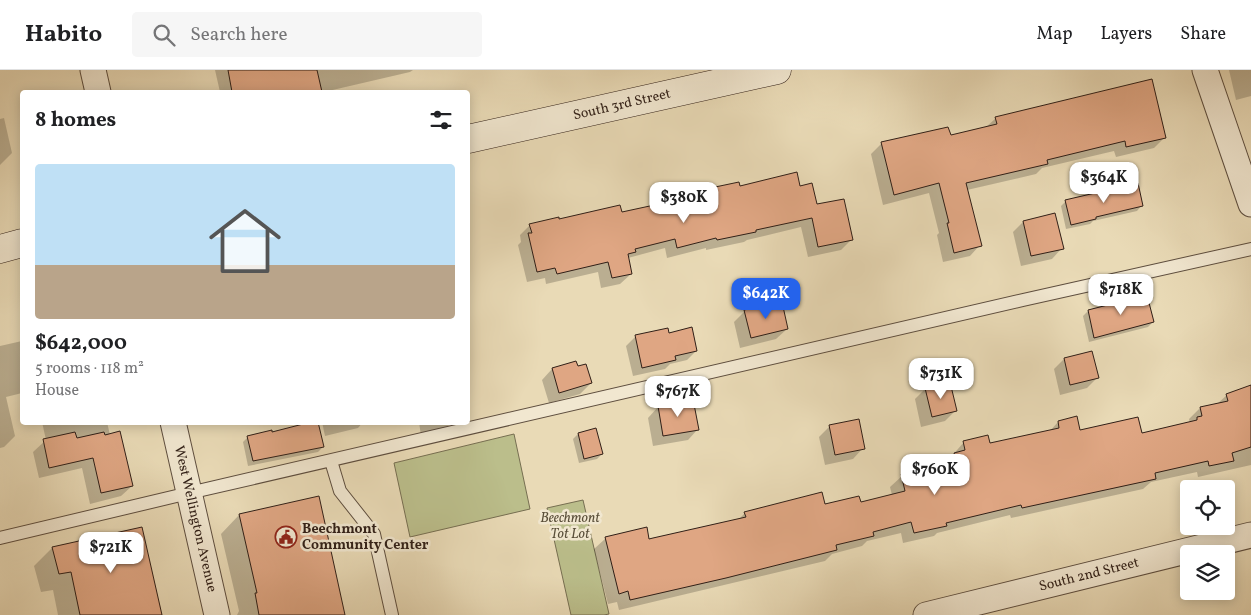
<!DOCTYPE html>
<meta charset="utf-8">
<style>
body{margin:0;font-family:Vollkorn,serif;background:#f6f6f6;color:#202124;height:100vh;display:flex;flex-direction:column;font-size:19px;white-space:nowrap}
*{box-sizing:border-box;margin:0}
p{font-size:16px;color:#757577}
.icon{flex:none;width:28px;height:28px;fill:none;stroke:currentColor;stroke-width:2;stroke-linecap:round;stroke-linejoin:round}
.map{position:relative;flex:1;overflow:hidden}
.sheet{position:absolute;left:20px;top:20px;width:450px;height:335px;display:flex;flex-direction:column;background:#fff;border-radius:5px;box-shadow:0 2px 12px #0003}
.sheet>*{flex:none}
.controls{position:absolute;left:1180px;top:410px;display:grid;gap:10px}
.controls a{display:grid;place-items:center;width:55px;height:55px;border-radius:5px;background:#fff;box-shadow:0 2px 12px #0003;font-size:25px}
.price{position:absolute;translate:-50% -42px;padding:0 11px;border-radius:10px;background:#fff;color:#222;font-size:16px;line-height:32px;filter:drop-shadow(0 1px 2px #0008)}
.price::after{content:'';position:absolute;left:50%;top:30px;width:15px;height:11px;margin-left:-8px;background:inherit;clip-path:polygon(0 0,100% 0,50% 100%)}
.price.current{background:#2563eb;color:#fff}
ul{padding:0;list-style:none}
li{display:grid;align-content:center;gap:10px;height:265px;padding:0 15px}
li+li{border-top:1px solid #e0e0e0}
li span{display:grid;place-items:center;height:155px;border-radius:5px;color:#555}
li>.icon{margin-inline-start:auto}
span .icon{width:90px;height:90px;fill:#fffc;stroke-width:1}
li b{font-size:21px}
h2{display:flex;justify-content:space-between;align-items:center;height:60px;padding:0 15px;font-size:21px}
header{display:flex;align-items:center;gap:30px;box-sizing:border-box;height:70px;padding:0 25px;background:#fff;border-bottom:1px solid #e0e0e0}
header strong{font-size:24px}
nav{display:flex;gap:28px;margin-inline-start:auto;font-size:18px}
.search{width:350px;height:45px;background:#f6f6f6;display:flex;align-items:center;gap:12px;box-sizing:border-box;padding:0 18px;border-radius:5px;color:#757577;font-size:19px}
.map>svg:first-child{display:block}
.green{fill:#bbbe8b;stroke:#766e51}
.shadow{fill:#0003}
.building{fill:#dfa683;stroke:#301f17}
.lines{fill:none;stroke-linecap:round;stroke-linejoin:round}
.service-casing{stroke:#5e4e3f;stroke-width:14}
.minor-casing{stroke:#5e4e3f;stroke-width:27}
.secondary-casing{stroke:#301f17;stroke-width:29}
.service{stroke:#f1e7d0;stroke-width:12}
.minor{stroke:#f1e7d0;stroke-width:25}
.secondary{stroke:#f1e7d0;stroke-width:28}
.labels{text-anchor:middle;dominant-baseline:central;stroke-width:5;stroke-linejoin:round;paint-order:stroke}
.street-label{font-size:14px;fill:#301f17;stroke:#f1e7d0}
.park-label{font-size:14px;font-style:italic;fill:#5a4f3a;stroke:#f1e7d0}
.poi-label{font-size:14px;font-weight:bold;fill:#301f17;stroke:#f1e7d0;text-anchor:start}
</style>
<header>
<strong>Habito</strong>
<div class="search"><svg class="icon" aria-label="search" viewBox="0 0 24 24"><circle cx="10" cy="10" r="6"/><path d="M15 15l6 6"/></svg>Search here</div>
<nav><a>Map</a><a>Layers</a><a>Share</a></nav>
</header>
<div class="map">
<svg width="1251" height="545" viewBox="0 0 1251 545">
<rect width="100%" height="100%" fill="#e9dab6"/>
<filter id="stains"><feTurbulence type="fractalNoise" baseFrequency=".004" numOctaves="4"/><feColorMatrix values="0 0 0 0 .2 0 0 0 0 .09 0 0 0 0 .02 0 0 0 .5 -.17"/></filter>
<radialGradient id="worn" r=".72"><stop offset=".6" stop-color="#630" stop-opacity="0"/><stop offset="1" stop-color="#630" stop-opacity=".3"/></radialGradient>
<g class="green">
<polygon points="514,364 530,439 410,467 394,393"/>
<polygon points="583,430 609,544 604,545 571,545 547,438"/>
</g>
<g class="shadow">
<polygon points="215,0 413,0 410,2 324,22 220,22"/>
<polygon points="1229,0 1251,0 1251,26 1236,30"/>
<polygon points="4,48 12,83 0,95 0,49"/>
<polygon points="996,48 1165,67 1154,78 1116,87 1114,81 1042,98 1036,104 967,120 980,175 970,186 943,192 937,165 939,163 929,123 883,135 871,84 881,74 950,67 985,58"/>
<polygon points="739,117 799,118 852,169 841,180 808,187 801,157 747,170 744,172 706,180 706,178 667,188 665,178 628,188 631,204 620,214 601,218 598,202 546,214 545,208 527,212 518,175 521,172 520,165 530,155 621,144 651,137 659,130"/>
<polygon points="1066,131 1142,135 1137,141 1093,151 1090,154 1066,159 1061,136"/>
<polygon points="1023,152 1062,178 1052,189 1021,196 1013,162"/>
<polygon points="745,241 787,259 776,269 740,278 734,252"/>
<polygon points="1088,241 1153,252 1148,257 1089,272 1083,246"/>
<polygon points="667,259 668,265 696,281 687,290 670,294 665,299 633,306 626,276 635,267"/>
<polygon points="22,271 22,323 6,327 15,366 4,377 0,378 0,276"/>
<polygon points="1091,282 1097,308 1087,318 1060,325 1054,299 1064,289"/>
<polygon points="575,292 577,298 591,313 580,324 549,333 542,310 552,299"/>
<polygon points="1251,317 1251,395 1198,407 1197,402 1151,412 1143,419 1011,448 1010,445 937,463 934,466 903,473 901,463 867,471 862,476 832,484 825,491 619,540 617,532 608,534 594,479 606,468 648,470 738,450 745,443 824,435 860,433 892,425 890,417 902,406 944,395 964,372 989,375 1049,362 1058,352 1079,361 1141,364 1190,353 1189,349 1200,338 1217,334 1227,325"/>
<polygon points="925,319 956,340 945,351 921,357 915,329"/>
<polygon points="692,330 698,359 688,370 653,376 648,348 658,337"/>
<polygon points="42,352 107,352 110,365 132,416 121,426 90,434 82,398 39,408 33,382 46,370"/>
<polygon points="322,352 363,352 358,358 325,366"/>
<polygon points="419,352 452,352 443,361 421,366"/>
<polygon points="830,356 863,378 853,389 825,395 819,367"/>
<polygon points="578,364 602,384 597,389 579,393 573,369"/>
<polygon points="248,367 323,377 318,382 248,396 243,372"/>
<polygon points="239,445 344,545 237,545 239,541 221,464"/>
<polygon points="52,478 161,545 58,545 53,520 41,522 34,496"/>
</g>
<g class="building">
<polygon points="228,0 317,0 322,22 232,22"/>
<polygon points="1152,9 1166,68 1126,77 1125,71 1047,90 1048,94 966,113 982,176 954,183 947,153 949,153 939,113 894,125 881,72 948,57 951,65 997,54 995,47"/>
<polygon points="797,102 800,116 812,113 817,134 844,129 853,170 818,177 812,148 756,160 756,162 717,170 716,168 677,178 675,169 635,179 636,182 628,184 632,204 612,208 608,192 557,204 555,198 537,202 528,163 532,163 529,154 559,147 559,149 620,135 622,142 659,134 658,129 739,112 740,116"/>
<polygon points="1138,113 1143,136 1096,147 1096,149 1071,155 1065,130"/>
<polygon points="1055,143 1064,179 1031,186 1023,151"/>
<polygon points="1147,225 1154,252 1094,268 1088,240"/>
<polygon points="782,232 788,259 751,268 744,240"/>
<polygon points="692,257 697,281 675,286 676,290 642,298 635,265 668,258 669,263"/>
<polygon points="1092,281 1099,308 1070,315 1064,288"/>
<polygon points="576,291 578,296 586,294 592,313 559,323 552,298"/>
<polygon points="950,312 957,341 932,347 925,318"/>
<polygon points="1251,315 1251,377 1232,383 1234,391 1209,396 1208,391 1155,403 1156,409 1022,438 1021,435 946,453 947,456 914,463 911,452 873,462 874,466 836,475 837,480 726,508 630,530 628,521 619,524 605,467 647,457 649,469 653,468 746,447 744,442 822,422 825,434 859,426 861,432 905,421 901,404 957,392 954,383 965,380 963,371 988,365 990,373 1059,358 1058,351 1077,346 1080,360 1138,347 1142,363 1197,350 1197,347 1202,346 1200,337 1228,331 1226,324"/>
<polygon points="693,329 699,360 663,366 658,336"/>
<polygon points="859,349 865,379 835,385 829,355"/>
<polygon points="311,352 318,352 324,377 253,391 247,366 272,360 272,362"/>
<polygon points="596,358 603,384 584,389 578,363"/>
<polygon points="120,361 133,416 101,423 93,388 49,398 43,369 75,362 77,368 104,362 105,365"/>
<polygon points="319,426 345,545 259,545 255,523 257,523 239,444"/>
<polygon points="142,457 162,545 80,545 71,502 59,504 52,477"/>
</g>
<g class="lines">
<g class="service-casing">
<g id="service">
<polyline points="331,391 340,421 374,464 392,545"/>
<polyline points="0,468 189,423 1023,230 1251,179"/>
</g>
</g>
<g class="minor-casing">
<g id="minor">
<polyline points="93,0 98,22"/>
<polyline points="1205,0 1251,134"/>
<polyline points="173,352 217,545"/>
<polyline points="926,545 1251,465"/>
</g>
</g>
<g class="secondary-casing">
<g id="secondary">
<polyline points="468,69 777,0"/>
<polyline points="0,179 22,173"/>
</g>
</g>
<use href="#service" class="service"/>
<use href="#minor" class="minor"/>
<use href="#secondary" class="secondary"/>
</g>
<defs>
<g id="civic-ring" transform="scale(1.125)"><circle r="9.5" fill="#f1e7d0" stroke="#8f2418" stroke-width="1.5"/><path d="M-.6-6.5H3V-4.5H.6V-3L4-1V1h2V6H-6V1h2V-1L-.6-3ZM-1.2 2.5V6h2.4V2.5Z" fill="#8f2418"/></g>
</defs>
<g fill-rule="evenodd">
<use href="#civic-ring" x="286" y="467"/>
</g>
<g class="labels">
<g class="street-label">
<text transform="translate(622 35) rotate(-13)">South 3rd Street</text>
<text transform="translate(195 449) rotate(77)">West Wellington Avenue</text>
<text transform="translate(1089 505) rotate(-14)">South 2nd Street</text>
</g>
<g class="park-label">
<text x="570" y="448">Beechmont<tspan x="570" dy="16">Tot Lot</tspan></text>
</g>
<g class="poi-label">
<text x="302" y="459">Beechmont<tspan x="302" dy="16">Community Center</tspan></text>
</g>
</g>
<rect width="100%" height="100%" filter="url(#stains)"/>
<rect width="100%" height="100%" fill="url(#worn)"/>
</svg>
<div class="controls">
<a><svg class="icon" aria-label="locate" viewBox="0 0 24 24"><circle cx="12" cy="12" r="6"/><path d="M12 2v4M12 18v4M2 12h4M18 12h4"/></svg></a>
<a><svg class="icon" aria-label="layers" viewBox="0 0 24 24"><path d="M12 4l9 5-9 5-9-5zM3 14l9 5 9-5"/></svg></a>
</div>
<b class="price" style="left:1104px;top:134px">$364K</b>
<b class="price" style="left:684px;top:154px">$380K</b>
<b class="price" style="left:1121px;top:246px">$718K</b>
<b class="price current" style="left:766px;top:250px">$642K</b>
<b class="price" style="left:941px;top:330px">$731K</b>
<b class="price" style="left:678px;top:348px">$767K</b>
<b class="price" style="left:935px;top:426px">$760K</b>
<b class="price" style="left:111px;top:504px">$721K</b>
<section class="sheet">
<h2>8 homes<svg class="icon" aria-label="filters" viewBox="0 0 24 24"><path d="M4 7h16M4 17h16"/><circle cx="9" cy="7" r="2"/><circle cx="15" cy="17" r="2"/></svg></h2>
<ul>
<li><span style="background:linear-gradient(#bfe0f5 65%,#b9a48a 0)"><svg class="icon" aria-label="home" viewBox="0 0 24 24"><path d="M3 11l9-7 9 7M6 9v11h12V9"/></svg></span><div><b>$642,000</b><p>5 rooms · 118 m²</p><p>House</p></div></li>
</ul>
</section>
</div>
